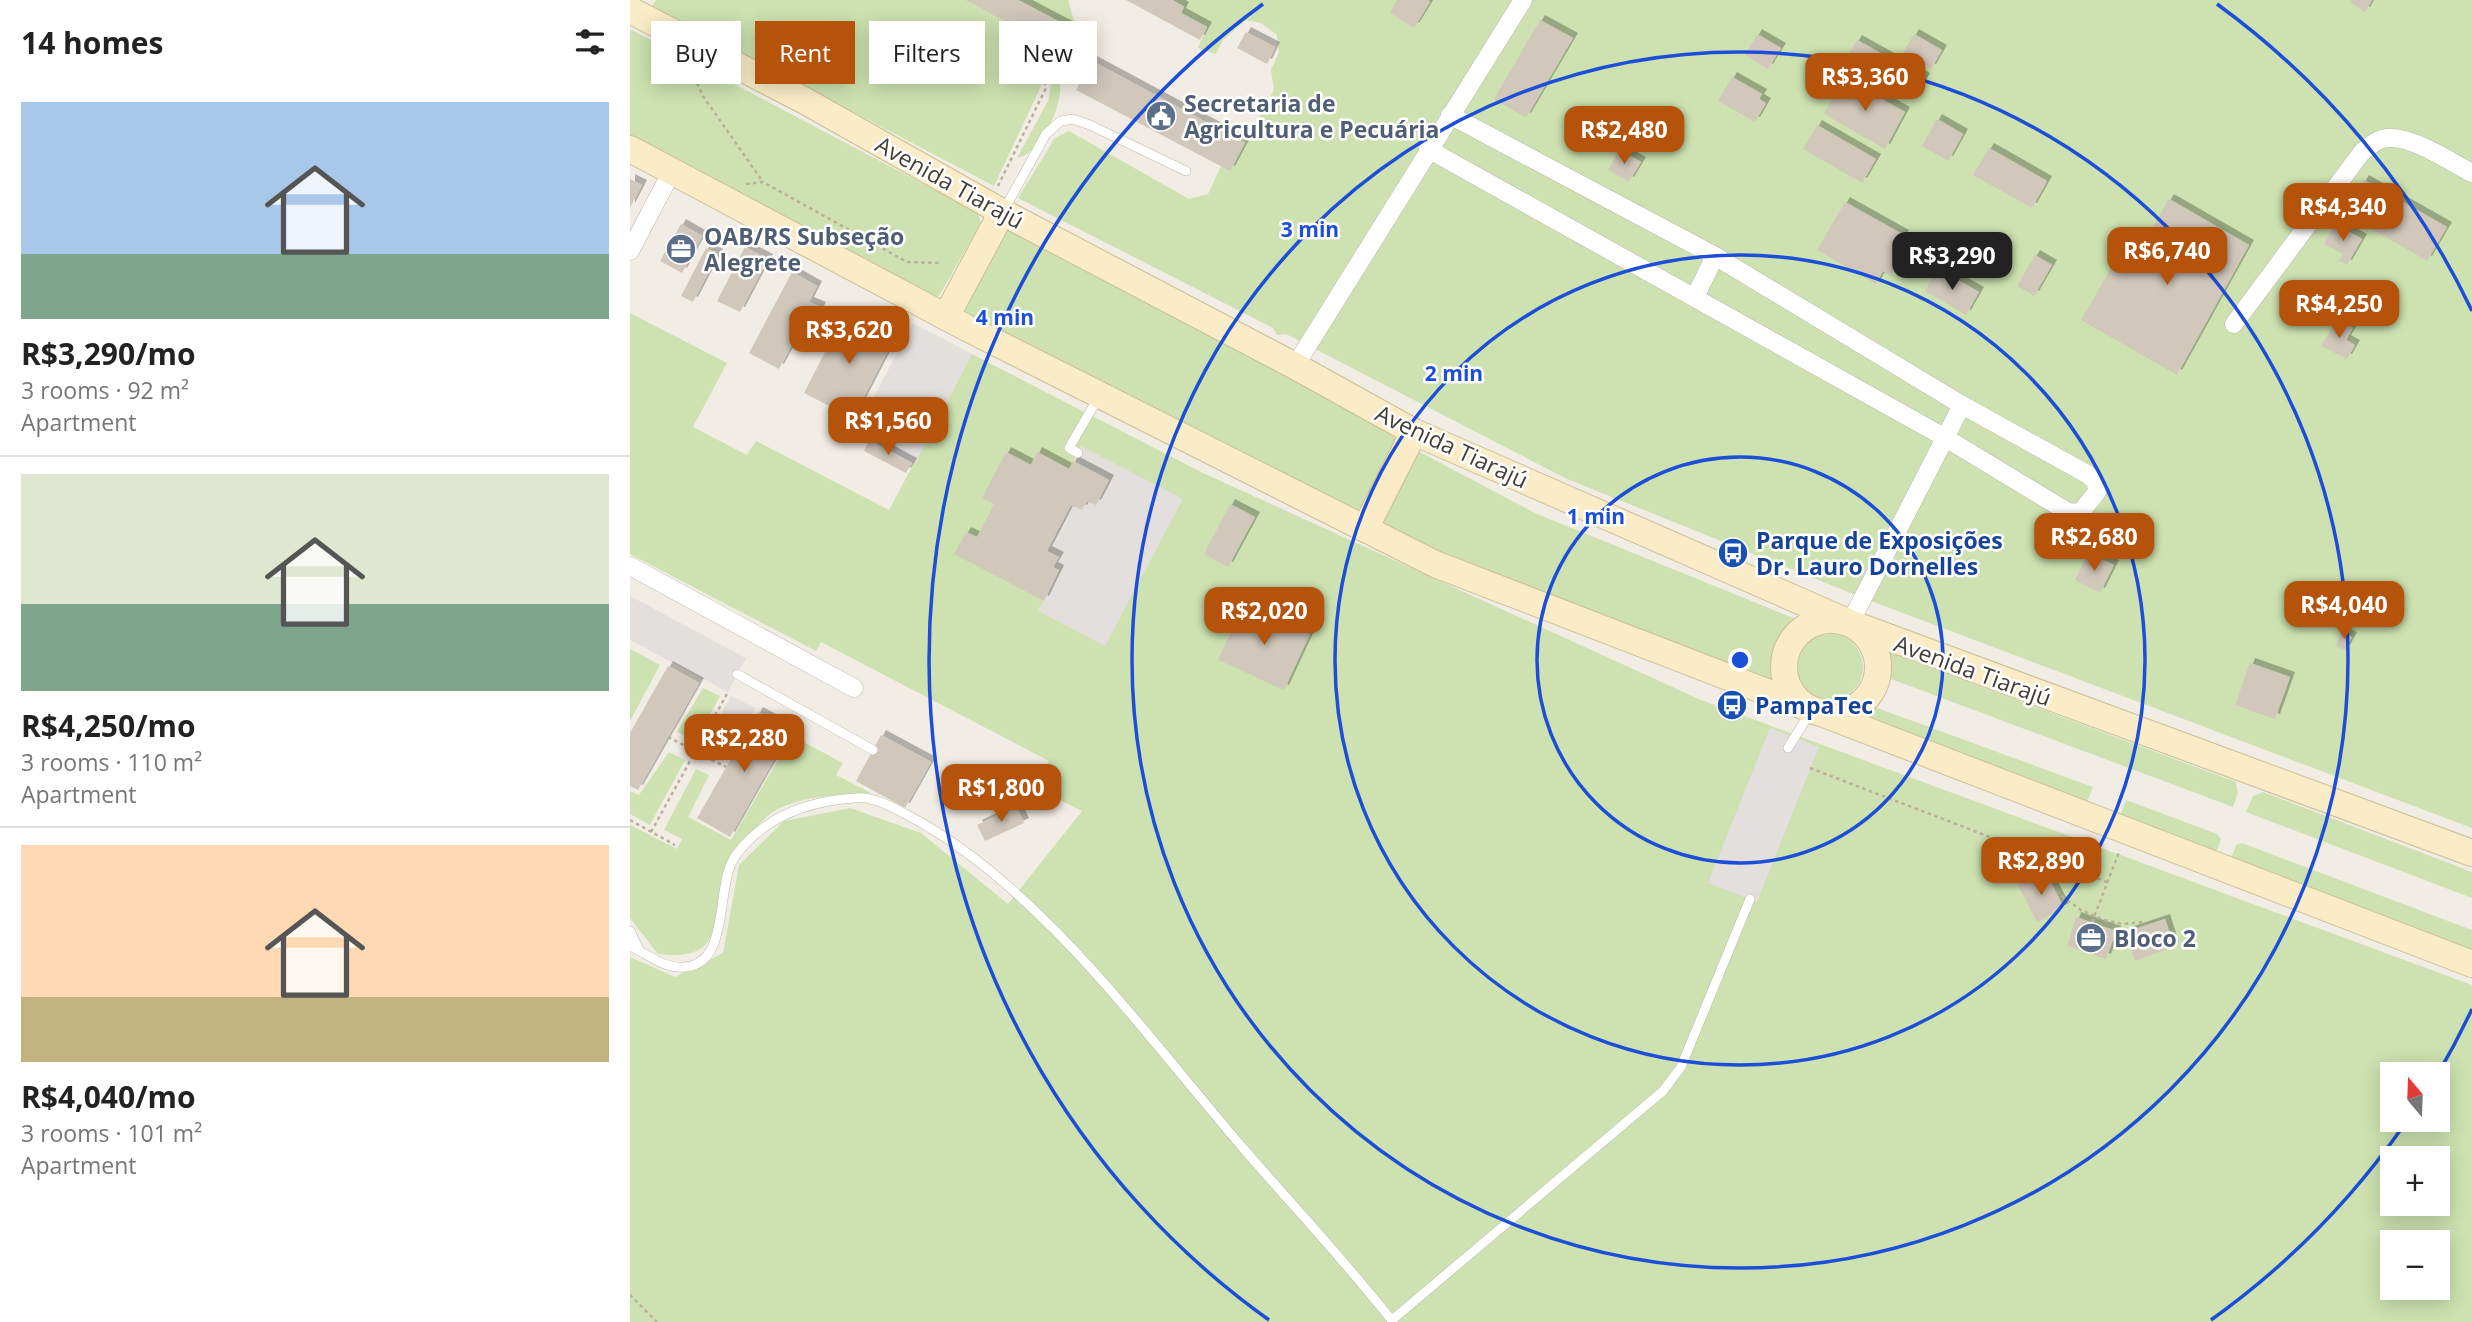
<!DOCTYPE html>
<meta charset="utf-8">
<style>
body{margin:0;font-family:"Open Sans",sans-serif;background:#f6f6f6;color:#222;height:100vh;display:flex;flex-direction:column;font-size:26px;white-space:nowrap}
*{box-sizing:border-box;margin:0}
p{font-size:23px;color:#767676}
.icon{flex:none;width:38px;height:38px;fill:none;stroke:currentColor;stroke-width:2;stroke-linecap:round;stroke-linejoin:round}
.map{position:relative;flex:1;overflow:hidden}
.panel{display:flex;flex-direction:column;background:#fff;width:630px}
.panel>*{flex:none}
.guide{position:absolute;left:21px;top:21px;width:665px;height:63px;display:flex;gap:14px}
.needle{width:46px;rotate:341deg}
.controls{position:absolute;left:1750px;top:1062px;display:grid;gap:14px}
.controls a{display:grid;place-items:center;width:70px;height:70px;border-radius:0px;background:#fff;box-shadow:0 4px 18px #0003;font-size:35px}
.price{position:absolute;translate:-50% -60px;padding:0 16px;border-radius:14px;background:#b45309;color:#fff;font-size:23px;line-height:46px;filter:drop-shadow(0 2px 4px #0008)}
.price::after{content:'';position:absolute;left:50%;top:42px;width:21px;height:16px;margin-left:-10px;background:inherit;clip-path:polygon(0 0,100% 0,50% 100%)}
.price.current{background:#222;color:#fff}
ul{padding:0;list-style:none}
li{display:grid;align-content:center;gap:14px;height:371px;padding:0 21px}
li+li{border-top:2px solid #e0e0e0}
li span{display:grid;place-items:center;height:217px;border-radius:0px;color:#555}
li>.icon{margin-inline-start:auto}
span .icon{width:126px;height:126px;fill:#fffc;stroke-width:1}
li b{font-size:30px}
h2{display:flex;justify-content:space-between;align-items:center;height:84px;padding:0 21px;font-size:30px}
.tag{padding:0 24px;border-radius:0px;background:#fff;box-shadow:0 4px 18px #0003;font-size:24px;line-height:63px}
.tag.current{background:#b45309;color:#fff}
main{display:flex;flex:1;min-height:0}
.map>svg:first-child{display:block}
.green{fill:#cde2b0;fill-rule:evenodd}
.parking{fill:#e2dfdc}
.building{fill:#d1c8bb;filter:url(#shadow)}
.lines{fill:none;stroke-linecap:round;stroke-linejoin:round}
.service-casing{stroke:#beb7ab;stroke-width:10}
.minor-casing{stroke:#beb7ab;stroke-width:19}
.secondary-casing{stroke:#cdbe97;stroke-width:28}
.path{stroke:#bbaf9b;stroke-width:2.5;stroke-dasharray:3.5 3.5;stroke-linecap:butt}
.service{stroke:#fff;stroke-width:9}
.minor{stroke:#fff;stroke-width:18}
.secondary{stroke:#f9ecc6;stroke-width:26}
.ring{fill:none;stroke:#1d4ed8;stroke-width:3.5}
.labels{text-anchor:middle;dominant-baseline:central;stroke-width:5;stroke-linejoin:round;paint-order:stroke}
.service-label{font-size:23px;font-weight:bold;fill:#4e5e75;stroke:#fff;text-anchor:start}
.street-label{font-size:23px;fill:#423d35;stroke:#fff}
.transit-label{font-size:23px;font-weight:bold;fill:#164399;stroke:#fff;text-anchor:start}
.centre{fill:#1d4ed8;stroke:#fff;stroke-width:3.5}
.ring-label{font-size:21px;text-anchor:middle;font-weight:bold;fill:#1d4ed8;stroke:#fff;stroke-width:5;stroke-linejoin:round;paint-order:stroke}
</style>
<main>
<section class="panel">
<h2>14 homes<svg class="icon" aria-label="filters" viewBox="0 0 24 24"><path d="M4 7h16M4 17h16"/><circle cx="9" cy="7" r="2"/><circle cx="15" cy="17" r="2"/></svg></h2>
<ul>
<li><span style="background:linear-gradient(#a9c7e8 70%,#7fa58c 0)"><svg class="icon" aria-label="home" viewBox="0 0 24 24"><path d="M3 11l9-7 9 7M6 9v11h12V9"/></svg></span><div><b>R$3,290/mo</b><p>3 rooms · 92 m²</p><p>Apartment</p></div></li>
<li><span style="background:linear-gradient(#dfe7d0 60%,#7fa58c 0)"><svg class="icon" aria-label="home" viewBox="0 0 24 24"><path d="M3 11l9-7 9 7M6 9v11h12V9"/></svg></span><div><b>R$4,250/mo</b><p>3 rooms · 110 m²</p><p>Apartment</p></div></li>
<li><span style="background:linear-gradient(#ffd9b3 70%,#c2b280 0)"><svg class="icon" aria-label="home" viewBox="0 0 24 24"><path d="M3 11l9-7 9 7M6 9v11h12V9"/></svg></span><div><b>R$4,040/mo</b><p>3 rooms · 101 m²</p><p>Apartment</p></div></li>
</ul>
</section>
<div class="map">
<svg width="1842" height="1322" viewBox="0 0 1842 1322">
<defs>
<filter id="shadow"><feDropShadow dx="5" dy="-5" stdDeviation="0" flood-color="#0004"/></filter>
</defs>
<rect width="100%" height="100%" fill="#f1ede4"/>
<g class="green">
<polygon points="26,0 335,0 397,32 412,84 364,186 22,6"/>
<polygon points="388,0 438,0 447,31"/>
<polygon points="542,0 1842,0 1842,828 1233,598 937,479 656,334 647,335 643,328 388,198 425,138 439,131 559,199 578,194 591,166 600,170 644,90 641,70 649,52 647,35 631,23 616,20 592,41 586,54 568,48 577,27 551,13 554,6"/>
<polygon points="0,29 348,213 351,223 309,296 299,297 0,136"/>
<path d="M422 74 428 76C438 97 412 155 387 158L419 99Z"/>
<polygon points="375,229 767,434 770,444 730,513 330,312"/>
<path d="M0 313 97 363 63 427 117 455 126 441 259 510 342 354 571 472 1071 700 1842 985V1322H0V957L45 977 93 953 109 865 154 821 220 808 291 833 378 904 452 811 409 789 419 761 191 642 186 651 0 554ZM1762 1074H1808V1120H1762ZM1762 1158H1808V1204H1762ZM1762 1242H1808V1288H1762Z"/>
<path d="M786 450 907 514 1176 623C1149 642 1143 660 1150 692L749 528Z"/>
<circle cx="1200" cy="667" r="33"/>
<polygon points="0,649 30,665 0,721"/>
<polygon points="1250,649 1606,782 1608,793 1603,807 1253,676"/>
<polygon points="73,688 90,696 66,741 47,732"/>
<polygon points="1239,705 1463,787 1454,809 1217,717"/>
<path d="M162 736 213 763 206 775 241 793C210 795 175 795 146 810 132 817 97 860 93 876 82 922 95 962 28 954L0 918V825L47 849 52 839 34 830 66 769 79 775 58 817 101 840Z"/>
<polygon points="39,752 55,760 20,825 0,814 0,791 9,795"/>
<polygon points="1633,792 1842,872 1842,898 1616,812 1623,796"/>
<polygon points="1496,800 1587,834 1591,839 1585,855 1488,821"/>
<polygon points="1612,843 1842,930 1842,956 1601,859 1606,845"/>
</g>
<g class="parking">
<polygon points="283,323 342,354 285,464 225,433"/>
<polygon points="451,446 553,499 475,646 408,611 429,570 423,567 428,557 417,551 441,505 452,510 457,501 466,505 479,481 443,461"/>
<polygon points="0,596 116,658 98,692 0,640"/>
<polygon points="101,696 125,708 97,760 73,747"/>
<polygon points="1140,728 1189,747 1127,902 1078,883"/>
</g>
<g class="building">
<polygon points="335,0 388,0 447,31 435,53"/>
<polygon points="496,0 542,0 554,7 551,13 577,27 570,40"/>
<polygon points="767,0 798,0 800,2 784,28 760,13"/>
<polygon points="1721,0 1742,0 1735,12 1720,2"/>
<polygon points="910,20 943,38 896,118 864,99"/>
<polygon points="616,32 645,47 637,64 607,48"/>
<polygon points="1127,34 1151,48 1138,69 1115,55"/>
<polygon points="1284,34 1312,50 1301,69 1273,53"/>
<polygon points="1227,40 1295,78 1284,97 1216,58"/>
<polygon points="462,61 615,143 600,171 446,90"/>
<polygon points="1102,77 1132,94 1129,99 1136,103 1125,122 1088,101"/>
<polygon points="1214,78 1275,112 1255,149 1194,114"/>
<polygon points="1307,119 1333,134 1318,161 1292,146"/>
<polygon points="1187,125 1246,159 1232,183 1173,149"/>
<polygon points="1359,148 1417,181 1402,208 1343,175"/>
<polygon points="989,150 1011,162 999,182 978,170"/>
<polygon points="0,179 12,185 0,208"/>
<polygon points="1734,180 1817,227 1797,261 1714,213"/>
<polygon points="1539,199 1619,245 1547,375 1451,320 1495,244 1508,252"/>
<polygon points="1215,202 1274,235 1264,253 1272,257 1261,276 1253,271 1246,284 1187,250"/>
<polygon points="51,224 72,236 52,273 30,261"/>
<polygon points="1705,224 1732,239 1717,265 1709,261 1713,254 1694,244"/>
<polygon points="115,247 138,259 110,312 87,301"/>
<polygon points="76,248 88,254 63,302 51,296"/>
<polygon points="1405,255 1422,265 1404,296 1387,286"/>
<polygon points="1308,269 1349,292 1336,315 1295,291"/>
<polygon points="162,272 187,286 179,302 191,307 169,349 162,345 149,369 119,353"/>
<polygon points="215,313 264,339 223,418 174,393"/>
<polygon points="1707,319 1723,328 1716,340 1725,345 1717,359 1691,346"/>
<polygon points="239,440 282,463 276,473 234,451"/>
<polygon points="376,452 401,465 407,452 439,469 443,461 479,480 466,505 457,501 452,510 441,505 417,551 429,557 423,567 429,570 414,601 324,554 336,532 347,537 364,504 352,498"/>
<polygon points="600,504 625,517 598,567 574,554"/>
<polygon points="1458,553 1484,565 1470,593 1445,580"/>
<polygon points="614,604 680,634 654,690 588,660"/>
<polygon points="1712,632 1722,637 1715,650 1706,646"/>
<polygon points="1620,663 1660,677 1645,719 1605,705"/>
<polygon points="38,666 69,683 8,790 0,786 0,733"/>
<polygon points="128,712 161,730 100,837 67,818"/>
<polygon points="251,735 301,762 275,808 226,781"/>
<polygon points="386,806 394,823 355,841 347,825"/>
<polygon points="1415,871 1434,908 1407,922 1388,885"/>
<polygon points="1446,917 1486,931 1476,959 1437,946"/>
<polygon points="1535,919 1544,947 1505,961 1496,932"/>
</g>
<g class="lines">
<g class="service-casing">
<g id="service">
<polyline points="374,210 416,134 431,121 443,119 460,125 556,171"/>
<polyline points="448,453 439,448 468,398"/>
<polyline points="107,674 243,750"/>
<polyline points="1158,748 1181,711"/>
<polyline points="0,931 9,950"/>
<path d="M0 946C18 954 33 969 55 967 102 963 84 884 106 855 135 816 178 801 225 798 244 796 264 808 281 817 411 887 517 1037 613 1148 663 1206 716 1262 763 1322"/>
<polyline points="762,1320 1033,1091 1051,1067 1120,899"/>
</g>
</g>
<g class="minor-casing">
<g id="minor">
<polyline points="798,149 1314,437 1438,512 1450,513 1467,492 1466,482 1457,474 1332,405 1085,256 820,115"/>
<polyline points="0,251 42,171"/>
<polyline points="1065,297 1085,256"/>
<path d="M1604 324 1732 152C1741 145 1749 137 1761 138 1785 138 1821 162 1842 173"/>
<polyline points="665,366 893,0"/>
<polyline points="0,566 224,688"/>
<polyline points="1220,623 1332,405"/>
</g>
</g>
<g class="secondary-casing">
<g id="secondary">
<polyline points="0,10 177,102 372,212 665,366 784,432 1220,623 1842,853"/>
<polyline points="0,149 333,326 805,564 1842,964"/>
<polyline points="316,317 372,212"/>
<polyline points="735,529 784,432"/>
<circle cx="1201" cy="667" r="47"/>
</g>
</g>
<g class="path">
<polyline points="410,63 427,70"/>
<polyline points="58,64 73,96 133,182"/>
<polyline points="116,184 133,182 277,262 311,263"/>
<polyline points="368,186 416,88 403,36"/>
<polyline points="38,737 96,767"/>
<polyline points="1180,768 1477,882"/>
<polyline points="0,820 45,845"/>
<polyline points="21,832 98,692"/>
<polyline points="1426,892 1451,910 1474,920 1493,924 1513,922 1514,925"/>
<polyline points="1462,922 1490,850"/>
<polyline points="0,1295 27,1322"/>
</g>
<use href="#service" class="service"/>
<use href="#minor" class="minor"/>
<use href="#secondary" class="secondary"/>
</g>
<g class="ring">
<circle cx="1110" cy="660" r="203"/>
<circle cx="1110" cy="660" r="405"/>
<circle cx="1110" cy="660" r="608"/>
<path d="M1842 1009A811 811 0 0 1 1809 1072M1774 1125A811 811 0 0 1 1581 1320M639 1320A811 811 0 0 1 633 4M1587 4A811 811 0 0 1 1842 311"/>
</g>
<defs>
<g id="civic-disc" transform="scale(1.575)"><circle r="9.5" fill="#5c6f8a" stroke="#fff"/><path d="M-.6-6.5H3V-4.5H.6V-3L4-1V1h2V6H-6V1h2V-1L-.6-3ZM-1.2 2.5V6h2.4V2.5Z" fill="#fff"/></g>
<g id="office-disc" transform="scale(1.575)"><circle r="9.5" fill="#5c6f8a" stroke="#fff"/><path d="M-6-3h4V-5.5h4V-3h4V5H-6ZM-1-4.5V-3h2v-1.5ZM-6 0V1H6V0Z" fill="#fff"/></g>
<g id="bus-disc" transform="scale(1.575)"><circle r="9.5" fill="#1a4fb4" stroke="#fff"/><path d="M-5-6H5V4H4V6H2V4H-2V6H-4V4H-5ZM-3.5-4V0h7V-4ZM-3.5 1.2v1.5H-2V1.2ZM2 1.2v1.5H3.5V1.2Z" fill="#fff"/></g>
</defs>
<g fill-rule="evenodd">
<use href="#civic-disc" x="531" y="116"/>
<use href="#office-disc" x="51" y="249"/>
<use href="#bus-disc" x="1103" y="553"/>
<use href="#bus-disc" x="1102" y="705"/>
<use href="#office-disc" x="1461" y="938"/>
</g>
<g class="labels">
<g class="service-label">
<text x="554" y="103">Secretaria de<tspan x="554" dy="26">Agricultura e Pecuária</tspan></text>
<text x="74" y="236">OAB/RS Subseção<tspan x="74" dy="26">Alegrete</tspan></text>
<text x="1484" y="938">Bloco 2</text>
</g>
<g class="street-label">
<text transform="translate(320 182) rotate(29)">Avenida Tiarajú</text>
<text transform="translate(822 446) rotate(25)">Avenida Tiarajú</text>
<text transform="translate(1343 670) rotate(20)">Avenida Tiarajú</text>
</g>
<g class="transit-label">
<text x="1126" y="540">Parque de Exposições<tspan x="1126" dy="26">Dr. Lauro Dornelles</tspan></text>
<text x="1125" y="705">PampaTec</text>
</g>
</g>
<circle cx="1110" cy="660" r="10" class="centre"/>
<g class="ring-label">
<text x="680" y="237">3 min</text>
<text x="375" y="325">4 min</text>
<text x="824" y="381">2 min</text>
<text x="966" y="524">1 min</text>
</g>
</svg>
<div class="controls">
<a><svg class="needle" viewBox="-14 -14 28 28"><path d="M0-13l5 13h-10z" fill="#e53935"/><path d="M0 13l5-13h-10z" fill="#767676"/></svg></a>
<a>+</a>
<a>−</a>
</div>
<b class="price" style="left:1235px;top:113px">R$3,360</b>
<b class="price" style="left:994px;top:166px">R$2,480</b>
<b class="price" style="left:1713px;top:243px">R$4,340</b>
<b class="price" style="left:1537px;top:287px">R$6,740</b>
<b class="price current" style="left:1322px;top:292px">R$3,290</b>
<b class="price" style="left:1709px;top:340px">R$4,250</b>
<b class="price" style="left:219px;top:366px">R$3,620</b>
<b class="price" style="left:258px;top:457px">R$1,560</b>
<b class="price" style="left:1464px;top:573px">R$2,680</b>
<b class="price" style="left:1714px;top:641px">R$4,040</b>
<b class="price" style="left:634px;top:647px">R$2,020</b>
<b class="price" style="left:114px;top:774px">R$2,280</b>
<b class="price" style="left:371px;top:824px">R$1,800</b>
<b class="price" style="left:1411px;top:897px">R$2,890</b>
<div class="guide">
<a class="tag">Buy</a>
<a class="tag current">Rent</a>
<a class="tag">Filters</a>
<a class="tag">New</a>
</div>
</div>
</main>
